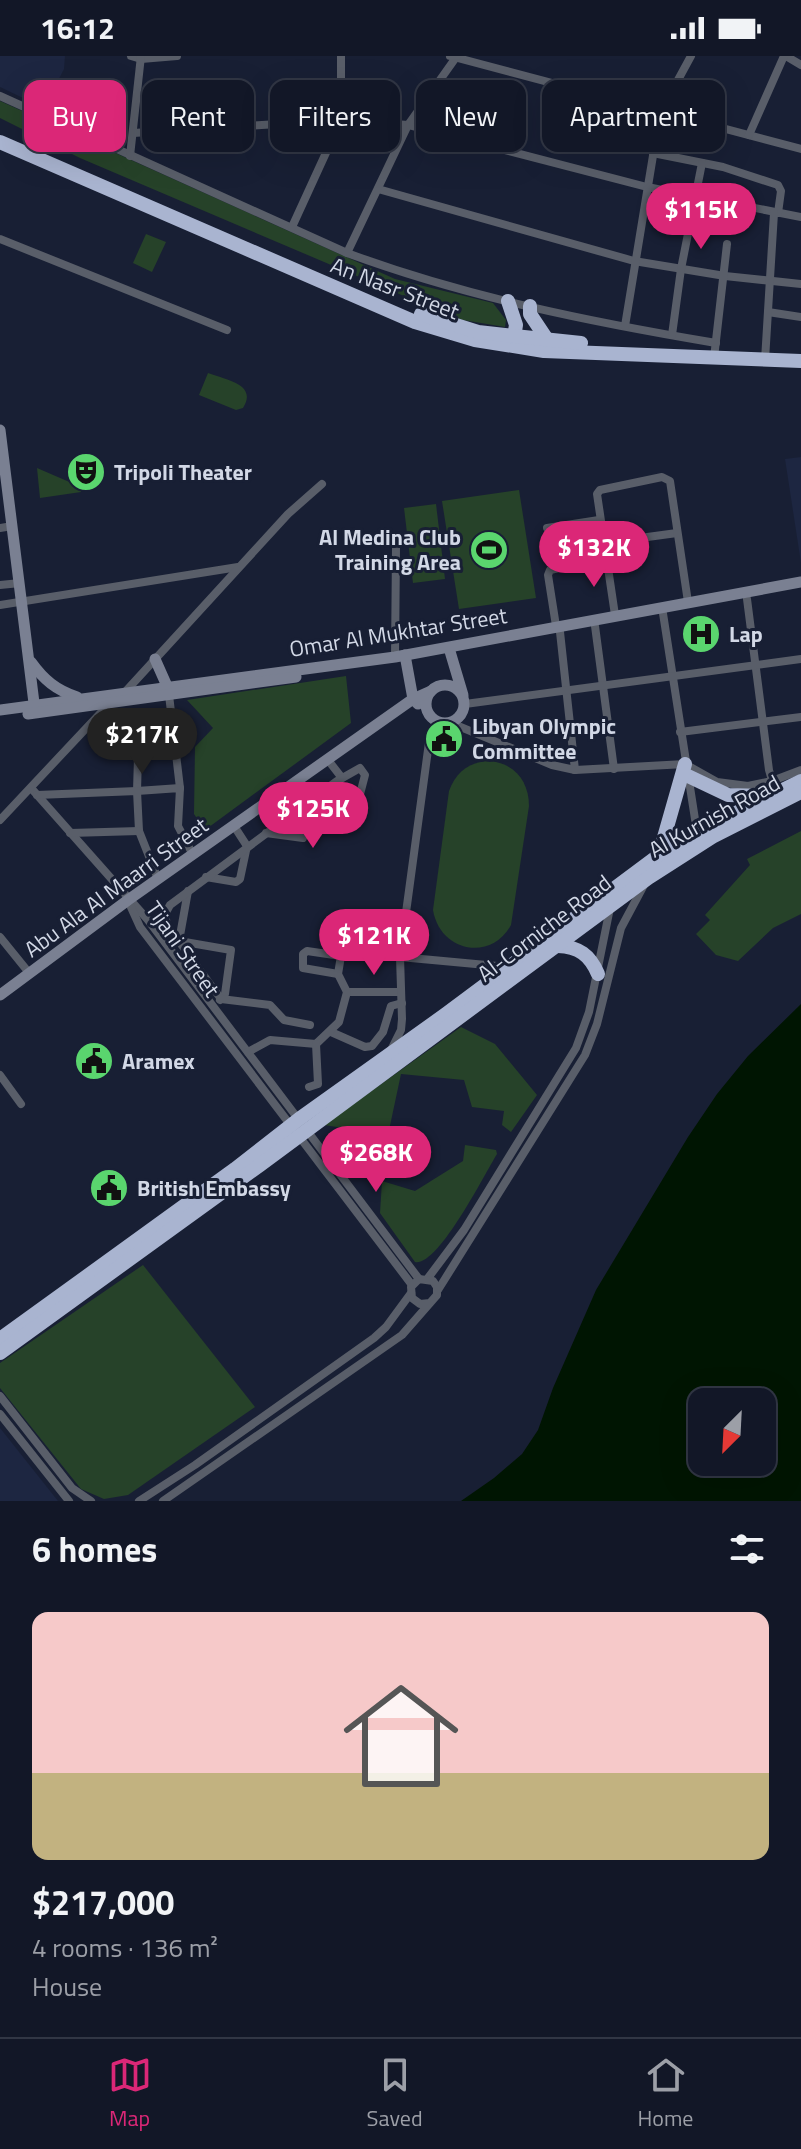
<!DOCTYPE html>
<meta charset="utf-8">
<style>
body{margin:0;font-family:"Titillium Web",sans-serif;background:#1b202f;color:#f1f3f6;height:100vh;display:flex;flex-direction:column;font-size:30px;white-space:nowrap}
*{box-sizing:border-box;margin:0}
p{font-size:26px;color:#9c9fa7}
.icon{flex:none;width:44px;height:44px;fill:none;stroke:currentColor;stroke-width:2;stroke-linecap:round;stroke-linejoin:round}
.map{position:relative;height:1445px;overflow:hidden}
.drawer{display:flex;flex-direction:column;background:#121727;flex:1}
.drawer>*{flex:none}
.banner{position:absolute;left:24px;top:24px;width:754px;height:72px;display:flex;gap:16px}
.needle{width:52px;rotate:204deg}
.controls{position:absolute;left:688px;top:1332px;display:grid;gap:16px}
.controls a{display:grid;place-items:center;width:88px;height:88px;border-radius:16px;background:#121727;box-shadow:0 8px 32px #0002,0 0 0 2px #313644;font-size:40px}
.price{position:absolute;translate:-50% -68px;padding:0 18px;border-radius:28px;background:#db2777;color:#fff;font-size:26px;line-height:52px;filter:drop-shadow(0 2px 4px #0008)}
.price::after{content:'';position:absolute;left:50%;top:48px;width:24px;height:18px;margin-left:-12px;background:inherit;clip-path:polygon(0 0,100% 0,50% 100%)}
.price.active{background:#222;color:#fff}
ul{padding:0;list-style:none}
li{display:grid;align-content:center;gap:16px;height:424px;padding:0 32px}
li span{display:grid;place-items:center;height:248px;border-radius:16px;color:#555}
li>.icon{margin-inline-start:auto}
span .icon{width:144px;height:144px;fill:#fffc;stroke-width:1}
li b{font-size:34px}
h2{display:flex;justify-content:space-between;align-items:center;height:96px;padding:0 32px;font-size:34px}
.pill{padding:0 28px;border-radius:16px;background:#121727;box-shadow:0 8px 32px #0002,0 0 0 2px #313644;font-size:28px;line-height:72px}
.pill.active{background:#db2777;color:#fff}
.status{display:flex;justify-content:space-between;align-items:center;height:56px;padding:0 40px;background:#121727;direction:ltr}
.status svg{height:22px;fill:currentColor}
.dock{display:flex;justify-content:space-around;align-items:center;height:112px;border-top:2px solid #313644;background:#121727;font-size:22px;color:#9c9fa7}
.dock a{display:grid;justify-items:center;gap:4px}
.dock .active{color:#db2777}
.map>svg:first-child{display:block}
.built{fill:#1d2641}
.green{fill:#264229}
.water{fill:#001502;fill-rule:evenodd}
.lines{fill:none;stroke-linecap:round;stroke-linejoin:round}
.street{stroke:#595e69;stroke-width:8}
.secondary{stroke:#7a8092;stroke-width:11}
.highway{stroke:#a9b4d0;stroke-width:14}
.labels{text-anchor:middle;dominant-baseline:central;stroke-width:6;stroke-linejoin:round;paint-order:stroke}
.street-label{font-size:22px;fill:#d2d8e6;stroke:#181f34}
.poi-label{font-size:22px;font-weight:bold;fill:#d2d8e6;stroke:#181f34;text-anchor:start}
</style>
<div class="status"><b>16:12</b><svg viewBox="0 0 49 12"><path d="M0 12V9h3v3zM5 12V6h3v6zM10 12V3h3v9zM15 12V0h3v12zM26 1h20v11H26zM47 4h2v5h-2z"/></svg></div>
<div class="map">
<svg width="801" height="1445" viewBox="0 0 801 1445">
<rect width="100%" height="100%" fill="#181f34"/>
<g class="built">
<polygon points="0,0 65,0 64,13 44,52 0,31"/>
<polygon points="801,401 801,507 785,403"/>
<polygon points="0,1372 58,1445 0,1445"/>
</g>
<g class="green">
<polygon points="0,45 395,223 493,247 506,264 505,271 463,264 432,252 80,102 0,62"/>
<polygon points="146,178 166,186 152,216 133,207"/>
<path d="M208 317C226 324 258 328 243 352L236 354 199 339Z"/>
<polygon points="37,412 81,431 81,436 40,442"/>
<polygon points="519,434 536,542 459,553 442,445"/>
<polygon points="436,448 445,523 413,527 404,452"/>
<polygon points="346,620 351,667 205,774 194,758 195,691 213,672 187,644"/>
<path d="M489 705C514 707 529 725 529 750L511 869C491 906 440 896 433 854L449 735C456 716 469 706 489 705Z"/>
<polygon points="801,775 801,858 773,872 738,905 716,899 696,878 710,864 705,859 750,809 747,803"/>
<polygon points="461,971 495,988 537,1039 511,1076 502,1069 504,1055 472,1051 464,1024 401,1018 388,1079 324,1069"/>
<path d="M465 1089 496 1094 497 1098C484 1119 438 1211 415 1206L380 1157 382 1125 415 1135 463 1105Z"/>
<polygon points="143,1209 255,1351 128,1439 104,1443 81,1433 0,1332 0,1307"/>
</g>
<path class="water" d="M801 948V1445H461L494 1422 522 1398 538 1374 553 1332 596 1234 688 1081 717 1038 748 1000ZM762 1346V1406H702V1346Z"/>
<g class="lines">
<g class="street">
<polyline points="131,0 141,3 177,0"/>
<polyline points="450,0 801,93"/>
<polyline points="786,0 801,9"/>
<path d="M0 40 347 197C466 241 591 266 716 287"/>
<polyline points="133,77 341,64 408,69 647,131 801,161"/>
<polyline points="749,79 784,0"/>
<polyline points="653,97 723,111 778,129 781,135 778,157"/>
<polyline points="130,100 141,0"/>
<polyline points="378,133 634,205 725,220 801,228"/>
<polyline points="292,171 341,64 341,0"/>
<polyline points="0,183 227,274"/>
<polyline points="347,197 408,69 457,0"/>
<polyline points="768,256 801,261"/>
<polyline points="625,270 660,57 691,0"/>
<polyline points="672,279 681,213 702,107"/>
<polyline points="714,302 727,188"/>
<polyline points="765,304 774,157"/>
<polyline points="0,472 12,470"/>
<polyline points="547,472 599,464"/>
<polyline points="603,487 677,477"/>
<polyline points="0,529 20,527"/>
<polyline points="747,543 769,714 773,728"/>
<polyline points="0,549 238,511"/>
<polyline points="662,551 697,776"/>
<polyline points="615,559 597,438 600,434 662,421 670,425 688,546"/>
<polyline points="556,570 548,519 550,514 606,502"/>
<polyline points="595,570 614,713"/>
<polyline points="560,576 575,714"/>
<polyline points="395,601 396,492"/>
<polyline points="126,635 288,458 322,428"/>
<polyline points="169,639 180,732"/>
<polyline points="465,648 801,603"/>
<polyline points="451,667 552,709 575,714 685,708 717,726 748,730 772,725 801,714"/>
<polyline points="139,668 137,735 180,732 178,770 193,799"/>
<polyline points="680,676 801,661"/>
<polyline points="328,704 342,722"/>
<polyline points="31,732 148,864 419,1223"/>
<polyline points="37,739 137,735 139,775 158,823"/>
<polyline points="0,764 109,648"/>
<polyline points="70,777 139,775"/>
<polyline points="266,777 303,782 312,743"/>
<polyline points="206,821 236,826 240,823 247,790 234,770"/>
<polyline points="188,835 179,885 231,894 225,938 220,944"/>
<polyline points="130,849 140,871 412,1229"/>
<polyline points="0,881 30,918"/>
<polyline points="400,901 508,911"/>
<polyline points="338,918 303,912 303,898 307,895 341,900"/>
<polyline points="347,936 401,936"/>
<polyline points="310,969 284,964 270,949 221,943 167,869 165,858 170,849 337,725 360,712 365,719 359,742 323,735"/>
<polyline points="331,976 365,991 372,990 383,976 391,950 402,947"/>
<polyline points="391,994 401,974 402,963 400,901 430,679 438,666"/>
<polyline points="248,996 270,984 316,988 339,966 347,936 338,918 347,864"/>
<polyline points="0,1019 21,1048"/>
<polyline points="309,1031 318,1028 316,988"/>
<polyline points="428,1222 464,1174 576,992 589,956 610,852"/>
<polyline points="438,1234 585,999 597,968 621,872 644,829"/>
<polyline points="0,1340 72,1432 91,1445"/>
<polyline points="0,1358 69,1445"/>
<polyline points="139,1445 195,1409 374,1282 386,1271 411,1237"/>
<polyline points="163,1445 402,1279 437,1239 437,1231 433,1225 419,1223 411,1231 412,1242 420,1248 430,1247"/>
</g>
<g class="secondary">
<polyline points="0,374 35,655"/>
<polyline points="449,592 463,639"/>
<polyline points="405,599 413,643 418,648"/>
<polyline points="155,603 167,630"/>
<path d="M31 606C44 624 56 634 77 641"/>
<circle cx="445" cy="648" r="19"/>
<polyline points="0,654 395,601 801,526"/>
<polyline points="28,658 296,621"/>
<polyline points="0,939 128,844 352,686 413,643 431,635"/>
</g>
<g class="highway">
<polyline points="0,86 415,266 475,284 544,295 801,305"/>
<polyline points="508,245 516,269 514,281"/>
<polyline points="530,250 530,258 548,285"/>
<polyline points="421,258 478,276 581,287"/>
<polyline points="688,720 728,739 764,740"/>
<polyline points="659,799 685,708"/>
<path d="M558 890C579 891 590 899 598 918"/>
<polyline points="0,1283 235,1113 299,1063 446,958 659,799 697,776 801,725"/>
<polyline points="0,1297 260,1109 648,822 712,781 801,736"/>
</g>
</g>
<defs>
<g id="theatre-disc" transform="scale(2)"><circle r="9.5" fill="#5ad56e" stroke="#181f34"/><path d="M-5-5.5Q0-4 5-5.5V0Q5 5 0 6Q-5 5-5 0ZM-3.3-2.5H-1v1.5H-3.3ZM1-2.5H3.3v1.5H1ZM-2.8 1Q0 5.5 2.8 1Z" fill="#111"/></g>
<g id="stadium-disc" transform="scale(2)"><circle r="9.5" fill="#5ad56e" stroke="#181f34"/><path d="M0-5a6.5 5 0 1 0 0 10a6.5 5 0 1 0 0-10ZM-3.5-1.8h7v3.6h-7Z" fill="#111"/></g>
<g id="hospital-disc" transform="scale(2)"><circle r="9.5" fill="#5ad56e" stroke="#181f34"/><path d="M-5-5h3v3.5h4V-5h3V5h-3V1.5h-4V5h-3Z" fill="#111"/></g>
<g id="civic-disc" transform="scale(2)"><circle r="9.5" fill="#5ad56e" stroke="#181f34"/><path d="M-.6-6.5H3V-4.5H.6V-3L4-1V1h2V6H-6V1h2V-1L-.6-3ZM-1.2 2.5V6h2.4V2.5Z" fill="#111"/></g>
</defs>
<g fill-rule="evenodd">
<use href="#theatre-disc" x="86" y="416"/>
<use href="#stadium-disc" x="489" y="494"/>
<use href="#hospital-disc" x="701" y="578"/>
<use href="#civic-disc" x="444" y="683"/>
<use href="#civic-disc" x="94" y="1005"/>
<use href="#civic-disc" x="109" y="1132"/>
</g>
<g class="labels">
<g class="street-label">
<text transform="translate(395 232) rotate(21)">An Nasr Street</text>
<text transform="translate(398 576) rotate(-9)">Omar Al Mukhtar Street</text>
<text transform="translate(714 760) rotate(-29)">Al Kurnish Road</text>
<text transform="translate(116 831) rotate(-36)">Abu Ala Al Maarri Street</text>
<text transform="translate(544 872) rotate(-37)">Al-Corniche Road</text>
<text transform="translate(183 893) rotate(55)">Tijani Street</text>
</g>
<g class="poi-label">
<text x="114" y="416">Tripoli Theater</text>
<text x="461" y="481" text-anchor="end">Al Medina Club<tspan x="461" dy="25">Training Area</tspan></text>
<text x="729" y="578">Lap</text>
<text x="472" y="670">Libyan Olympic<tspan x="472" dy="25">Committee</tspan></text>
<text x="122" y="1005">Aramex</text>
<text x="137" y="1132">British Embassy</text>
</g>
</g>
</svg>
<div class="controls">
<a><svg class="needle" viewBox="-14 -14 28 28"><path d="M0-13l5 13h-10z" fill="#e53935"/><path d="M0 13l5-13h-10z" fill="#9c9fa7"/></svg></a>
</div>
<b class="price" style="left:701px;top:195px">$115K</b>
<b class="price" style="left:594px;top:533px">$132K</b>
<b class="price active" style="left:142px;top:720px">$217K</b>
<b class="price" style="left:313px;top:794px">$125K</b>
<b class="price" style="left:374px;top:921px">$121K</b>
<b class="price" style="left:376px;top:1138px">$268K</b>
<div class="banner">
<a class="pill active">Buy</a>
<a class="pill">Rent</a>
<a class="pill">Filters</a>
<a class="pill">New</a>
<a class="pill">Apartment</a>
</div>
</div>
<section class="drawer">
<h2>6 homes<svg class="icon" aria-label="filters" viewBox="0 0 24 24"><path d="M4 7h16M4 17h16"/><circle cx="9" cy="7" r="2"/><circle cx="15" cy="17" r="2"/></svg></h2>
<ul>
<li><span style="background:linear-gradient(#f6c9c9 65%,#c2b280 0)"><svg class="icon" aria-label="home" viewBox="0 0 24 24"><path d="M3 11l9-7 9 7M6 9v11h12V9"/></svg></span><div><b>$217,000</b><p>4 rooms · 136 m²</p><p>House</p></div></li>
</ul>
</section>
<nav class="dock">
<a class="active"><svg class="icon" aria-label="map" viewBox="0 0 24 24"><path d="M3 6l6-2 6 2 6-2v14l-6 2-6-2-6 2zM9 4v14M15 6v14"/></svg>Map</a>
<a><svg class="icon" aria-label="saved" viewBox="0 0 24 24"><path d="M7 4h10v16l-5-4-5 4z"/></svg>Saved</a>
<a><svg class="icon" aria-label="home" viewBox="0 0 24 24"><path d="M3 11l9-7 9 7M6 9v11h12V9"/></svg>Home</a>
</nav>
